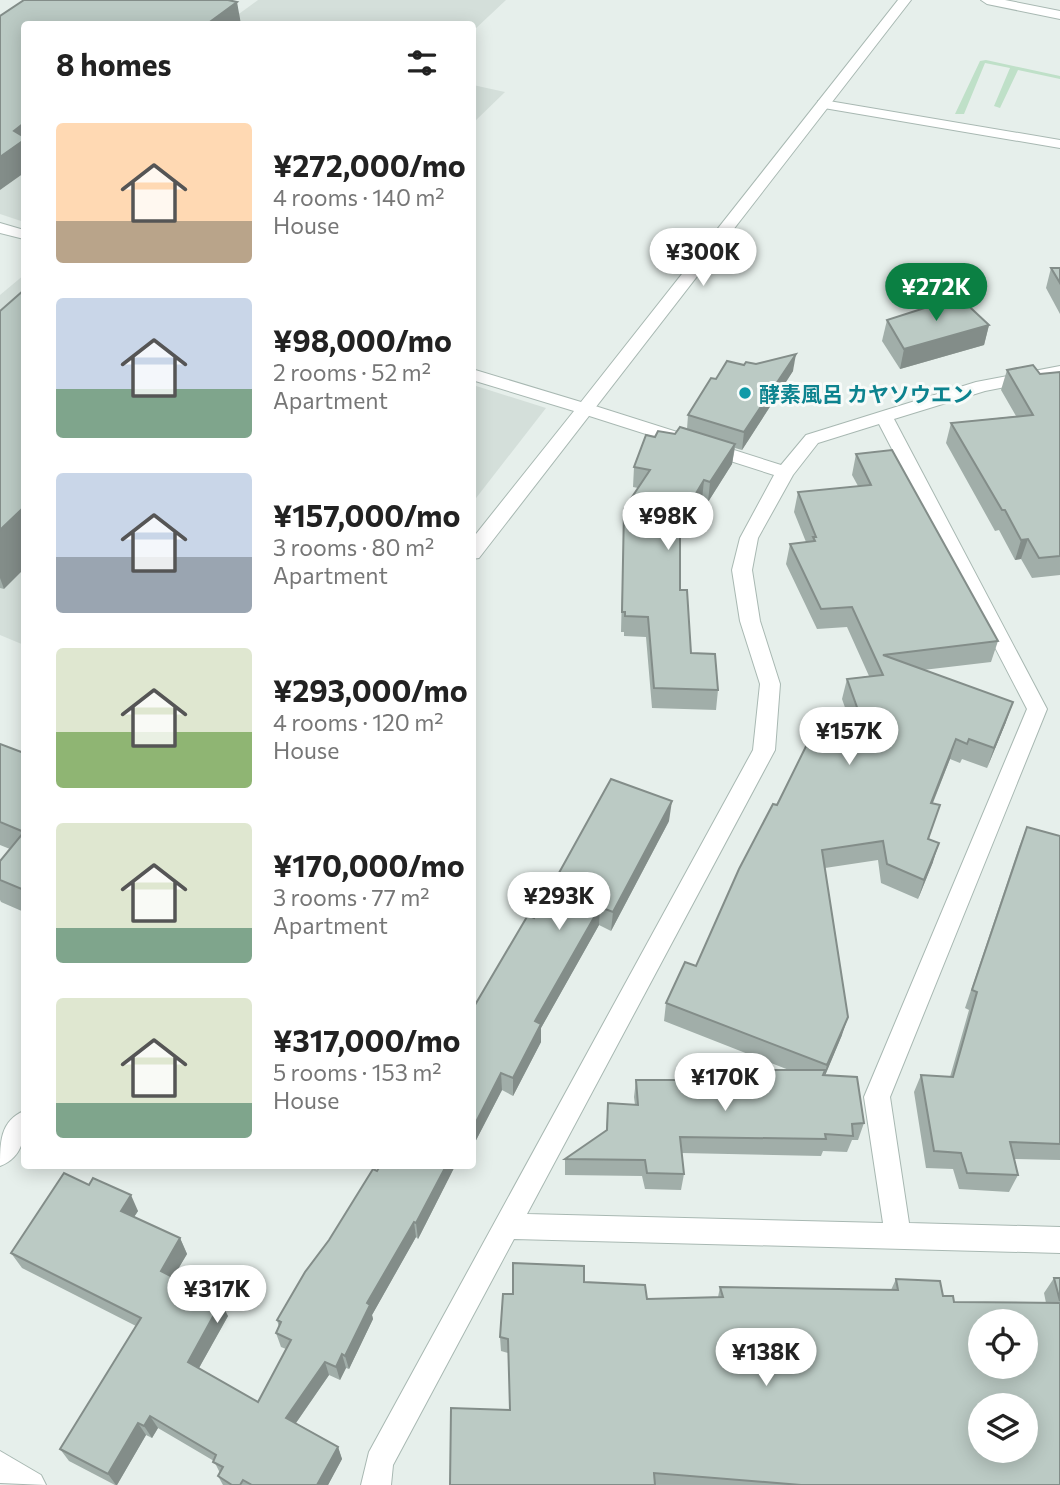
<!DOCTYPE html>
<meta charset="utf-8">
<style>
body{margin:0;font-family:Commissioner,"Noto Sans JP",sans-serif;background:#f6f6f6;color:#222;height:100vh;display:flex;flex-direction:column;font-size:26px;white-space:nowrap}
*{box-sizing:border-box;margin:0}
p{font-size:23px;color:#767676}
.icon{flex:none;width:38px;height:38px;fill:none;stroke:currentColor;stroke-width:2;stroke-linecap:round;stroke-linejoin:round}
.map{position:relative;flex:1;overflow:hidden}
.details{position:absolute;left:21px;top:21px;width:455px;height:1148px;display:flex;flex-direction:column;background:#fff;border-radius:7px;box-shadow:0 4px 18px #0003}
.details>*{flex:none}
.controls{position:absolute;left:968px;top:1309px;display:grid;gap:14px}
.controls a{display:grid;place-items:center;width:70px;height:70px;border-radius:50%;background:#fff;box-shadow:0 4px 18px #0003;font-size:35px}
.price{position:absolute;translate:-50% -60px;padding:0 16px;border-radius:24px;background:#fff;color:#222;font-size:23px;line-height:46px;filter:drop-shadow(0 2px 4px #0008)}
.price::after{content:'';position:absolute;left:50%;top:42px;width:21px;height:16px;margin-left:-10px;background:inherit;clip-path:polygon(0 0,100% 0,50% 100%)}
.price.active{background:#0b8043;color:#fff}
ul{padding:0;list-style:none}
li{display:flex;align-items:center;gap:21px;height:175px;padding:0 35px}
li span{display:grid;place-items:center;flex:none;width:196px;height:140px;border-radius:7px;color:#555}
li>.icon{margin-inline-start:auto}
span .icon{width:84px;height:84px;fill:#fffc;stroke-width:1}
li b{font-size:30px}
h2{display:flex;justify-content:space-between;align-items:center;height:84px;padding:0 35px;font-size:30px}
.map>svg:first-child{display:block}
.built{fill:#d4dfda}
.green{fill:#bfe0c8}
.lines{fill:none;stroke-linecap:round;stroke-linejoin:round}
.service-casing{stroke:#a8b8b2;stroke-width:2}
.minor-casing{stroke:#a8b8b2;stroke-width:2}
.tertiary-casing{stroke:#a8b8b2;stroke-width:2}
.service{fill:#fff;fill-rule:evenodd}
.minor{fill:#fff;fill-rule:evenodd}
.tertiary{fill:#fff;fill-rule:evenodd}
.wall{fill:#a1aea9}
.shaded-wall{fill:#838d89}
.building{fill:#bbcac4;stroke:#838d89;stroke-width:2;fill-rule:evenodd}
.culture-dot{fill:#0f9aa8;stroke:#f7fbf9;stroke-width:2.5}
.labels{text-anchor:middle;dominant-baseline:central;stroke-width:6;stroke-linejoin:round;paint-order:stroke}
.culture-label{font-size:21px;font-weight:bold;fill:#0d838f;stroke:#f7fbf9;text-anchor:start}
</style>
<div class="map">
<svg width="1060" height="1485" viewBox="0 0 1060 1485">
<rect width="100%" height="100%" fill="#e6efeb"/>
<g class="built">
<polygon points="258,0 506,0 473,31 472,24 225,24"/>
<polygon points="24,31 24,222 0,214 0,48"/>
<polygon points="473,85 505,92 473,123 472,85"/>
<polygon points="24,275 24,645 0,635 0,295"/>
<polygon points="473,385 546,408 473,502 472,385"/>
</g>
<polygon class="green" points="986,60 1060,76 1060,79 1018,70 1000,108 994,106 1010,68 985,63 964,114 955,114 980,61"/>
<g class="lines">
<g class="service-casing">
<polygon id="service" points="823,100 1060,140 1060,148 818,107 818,101"/>
</g>
<g class="minor-casing">
<g id="minor">
<polygon points="981,0 1005,0 1060,11 1060,19 987,4"/>
<path d="M1060 366V376L985 391 894 419 1047 709 890 1097 909 1223 1060 1227V1253L514 1239 393 1465 391 1485H361L369 1452 753 750 760 684 740 621 732 570 740 538 774 475 580 413 577 409 580 405H592L781 465 806 435 976 382ZM879 424 1027 709 864 1097 883 1223 527 1214 775 750 780 684 760 621 752 570 758 538 793 475 818 443Z"/>
</g>
</g>
<g class="tertiary-casing">
<g id="tertiary">
<polygon points="898,0 911,0 479,558 472,559 472,539 574,411 472,380 472,369 581,402"/>
<polygon points="0,223 24,230 24,239 0,233"/>
<path d="M24 1111C26 1134 24 1157 0 1166 0 1143 0 1121 24 1111Z"/>
<polygon points="0,1451 41,1475 46,1485 0,1483"/>
</g>
</g>
<use href="#service" class="service"/>
<use href="#minor" class="minor"/>
<use href="#tertiary" class="tertiary"/>
</g>
<g class="wall">
<polygon points="1051,268 1060,268 1060,314 1046,288"/>
<polygon points="0,311 4,589 0,588"/>
<polygon points="887,320 989,325 984,345 900,369 882,341"/>
<polygon points="756,364 793,371 742,450 735,448 732,464 708,502 702,500 680,537 680,590 691,653 718,690 716,710 652,708 646,637 624,636 624,632 621,632 624,509 638,488 633,487 634,467 655,437 675,434 687,429 688,415 716,379 744,365"/>
<polygon points="1007,370 1040,374 1060,372 1060,575 1032,578 1021,559 1015,560 999,530 995,531 946,443 951,423 1016,416 1001,390"/>
<polygon points="856,454 998,641 991,662 923,670 1006,722 987,768 962,759 960,763 950,759 933,803 929,839 933,862 918,899 881,883 878,860 825,868 842,1035 825,1075 864,1123 858,1140 852,1140 847,1152 823,1151 821,1156 682,1153 684,1174 681,1190 645,1189 642,1176 565,1175 565,1159 606,1131 608,1103 635,1105 634,1097 636,1080 689,1080 690,1070 789,1070 664,1021 666,1003 696,966 777,805 855,736 842,699 847,679 869,676 847,627 817,629 786,564 790,544 806,542 794,512 798,492 858,486 852,475"/>
<polygon points="0,744 24,753 24,912 1,902 0,900 0,861 10,849 0,845"/>
<polygon points="669,821 611,931 599,925 541,1028 541,1042 513,1096 502,1090 472,1148 534,918"/>
<polygon points="1027,827 1060,836 1060,1160 1014,1159 1018,1175 1009,1192 959,1189 953,1169 926,1168 914,1092 921,1075 950,1077 969,1010 965,1008 1019,847"/>
<polygon points="455,1166 418,1239 416,1237 372,1315 373,1319 349,1369 346,1368 340,1380 329,1375 296,1423 338,1447 342,1459 328,1485 223,1485 218,1476 220,1473 214,1461 158,1428 152,1438 146,1435 117,1485 115,1485 69,1461 60,1449 136,1326 22,1268 11,1253 89,1185 138,1211 134,1217 180,1238 187,1254 173,1277 228,1316 199,1368 258,1402 286,1349 281,1347 276,1333 279,1327 277,1320 329,1240 377,1171"/>
<polygon points="1054,1278 1060,1278 1060,1485 450,1485 510,1410 508,1353 501,1351 500,1337 513,1294 584,1282 647,1299 718,1297 720,1287 891,1290 896,1279 943,1296 954,1302 1046,1303 1044,1293"/>
</g>
<g class="shaded-wall">
<polygon points="237,2 241,24 207,24"/>
<polygon points="24,123 24,173 0,190 0,157 14,131"/>
<polygon points="989,325 984,345 900,369 904,349"/>
<polygon points="796,354 793,371 742,450 744,432"/>
<polygon points="735,444 732,464 708,502 710,482"/>
<polygon points="704,480 702,500 678,540 680,520"/>
<polygon points="24,507 24,569 4,589 0,578 0,530"/>
<polygon points="1028,539 1021,559 1015,560 1021,540"/>
<polygon points="1013,702 1006,722 987,768 994,748"/>
<polygon points="956,739 950,759 925,822 931,803"/>
<polygon points="672,801 669,821 611,931 613,912"/>
<polygon points="939,843 933,862 918,899 924,880"/>
<polygon points="600,907 599,925 541,1028 541,1042 513,1096 513,1078 535,1021"/>
<polygon points="848,1017 842,1035 822,1083 827,1065"/>
<polygon points="501,1073 502,1090 472,1148 472,1130"/>
<polygon points="446,1166 455,1166 418,1239 416,1223"/>
<polygon points="131,1195 138,1211 128,1226 121,1211"/>
<polygon points="414,1222 416,1237 372,1315 373,1319 349,1369 345,1356 367,1303"/>
<polygon points="180,1238 187,1254 168,1286 161,1271"/>
<polygon points="221,1302 228,1316 195,1375 188,1362"/>
<polygon points="342,1354 346,1368 340,1380 336,1367"/>
<polygon points="325,1362 329,1375 291,1430 286,1418"/>
<polygon points="150,1416 158,1428 152,1438 144,1426"/>
<polygon points="138,1423 146,1435 117,1485 116,1485 108,1474"/>
<polygon points="338,1447 342,1459 328,1485 317,1485"/>
</g>
<g class="building">
<polygon points="24,0 228,0 237,2 207,24 24,24 24,123 14,131 24,137 24,140 0,157 0,16"/>
<polygon points="1051,268 1060,268 1060,283"/>
<polygon points="24,290 24,507 0,530 0,311"/>
<polygon points="959,297 989,325 904,349 887,320"/>
<polygon points="796,354 744,432 688,415 711,378 716,379 727,361 744,365 746,362 756,364"/>
<polygon points="1033,365 1040,374 1060,372 1060,556 1039,558 1028,539 1021,540 1005,510 1002,510 951,423 1033,415 1007,370"/>
<polygon points="680,427 735,444 710,482 704,480 680,520 680,590 687,590 691,653 715,654 718,690 654,688 648,617 625,616 625,612 622,612 624,509 650,470 634,467 646,435 655,437 658,431 675,434"/>
<polygon points="892,450 998,641 883,655 1013,702 994,748 969,739 967,744 956,739 931,803 940,805 928,839 939,843 924,880 887,864 883,841 822,850 848,1017 827,1065 666,1003 685,962 696,966 739,869 773,804 777,805 818,722 869,741 847,679 883,675 852,607 821,609 790,544 815,541 813,537 816,537 798,492 871,485 856,454"/>
<polygon points="0,744 24,753 24,890 0,880 0,861 24,832 0,822"/>
<polygon points="611,779 672,801 613,912 600,907 535,1021 541,1024 513,1078 501,1073 472,1130 472,1010 528,915 534,918"/>
<polygon points="1027,827 1060,836 1060,1144 1010,1142 1018,1175 967,1173 961,1153 934,1151 921,1075 953,1077 977,992 972,990"/>
<polygon points="690,1070 825,1070 823,1075 857,1077 864,1123 852,1124 853,1136 825,1134 826,1139 680,1137 684,1174 647,1173 645,1160 565,1159 607,1130 608,1103 638,1105 636,1080 690,1080"/>
<polygon points="380,1166 446,1166 416,1223 414,1222 367,1303 370,1305 345,1356 342,1354 336,1367 325,1362 286,1418 338,1447 317,1485 252,1485 243,1480 240,1485 232,1485 218,1476 223,1467 213,1462 216,1455 150,1416 144,1426 138,1423 108,1474 60,1449 141,1318 11,1253 64,1173 89,1185 93,1178 131,1195 121,1211 180,1238 161,1271 221,1302 188,1362 258,1402 291,1340 276,1333 281,1322 277,1320 305,1272 329,1240 373,1169 377,1171"/>
<path d="M513 1263 584 1266V1282L645 1285 647 1299 723 1297 720 1287 898 1290 896 1279 940 1281 943 1296H953L954 1302 1060 1303V1485H801L654 1473 655 1485H450L451 1408 510 1410 508 1339 500 1337 503 1294H513ZM980 1321H1026V1367H980ZM980 1405H1026V1451H980Z"/>
<polygon points="1054,1278 1060,1278 1060,1301"/>
</g>
<circle class="culture-dot" cx="745" cy="393" r="7"/>
<g class="labels">
<g class="culture-label">
<text x="759" y="393">酵素風呂 カヤソウエン</text>
</g>
</g>
</svg>
<div class="controls">
<a><svg class="icon" aria-label="locate" viewBox="0 0 24 24"><circle cx="12" cy="12" r="6"/><path d="M12 2v4M12 18v4M2 12h4M18 12h4"/></svg></a>
<a><svg class="icon" aria-label="layers" viewBox="0 0 24 24"><path d="M12 4l9 5-9 5-9-5zM3 14l9 5 9-5"/></svg></a>
</div>
<b class="price" style="left:703px;top:288px">¥300K</b>
<b class="price active" style="left:936px;top:323px">¥272K</b>
<b class="price" style="left:668px;top:552px">¥98K</b>
<b class="price" style="left:849px;top:767px">¥157K</b>
<b class="price" style="left:559px;top:932px">¥293K</b>
<b class="price" style="left:725px;top:1113px">¥170K</b>
<b class="price" style="left:217px;top:1325px">¥317K</b>
<b class="price" style="left:766px;top:1388px">¥138K</b>
<section class="details">
<h2>8 homes<svg class="icon" aria-label="filters" viewBox="0 0 24 24"><path d="M4 7h16M4 17h16"/><circle cx="9" cy="7" r="2"/><circle cx="15" cy="17" r="2"/></svg></h2>
<ul>
<li><span style="background:linear-gradient(#ffd9b3 70%,#b9a48a 0)"><svg class="icon" aria-label="home" viewBox="0 0 24 24"><path d="M3 11l9-7 9 7M6 9v11h12V9"/></svg></span><div><b>¥272,000/mo</b><p>4 rooms · 140 m²</p><p>House</p></div></li>
<li><span style="background:linear-gradient(#c9d6e8 65%,#7fa58c 0)"><svg class="icon" aria-label="home" viewBox="0 0 24 24"><path d="M3 11l9-7 9 7M6 9v11h12V9"/></svg></span><div><b>¥98,000/mo</b><p>2 rooms · 52 m²</p><p>Apartment</p></div></li>
<li><span style="background:linear-gradient(#c9d6e8 60%,#9aa5b1 0)"><svg class="icon" aria-label="home" viewBox="0 0 24 24"><path d="M3 11l9-7 9 7M6 9v11h12V9"/></svg></span><div><b>¥157,000/mo</b><p>3 rooms · 80 m²</p><p>Apartment</p></div></li>
<li><span style="background:linear-gradient(#dfe7d0 60%,#8fb573 0)"><svg class="icon" aria-label="home" viewBox="0 0 24 24"><path d="M3 11l9-7 9 7M6 9v11h12V9"/></svg></span><div><b>¥293,000/mo</b><p>4 rooms · 120 m²</p><p>House</p></div></li>
<li><span style="background:linear-gradient(#dfe7d0 75%,#7fa58c 0)"><svg class="icon" aria-label="home" viewBox="0 0 24 24"><path d="M3 11l9-7 9 7M6 9v11h12V9"/></svg></span><div><b>¥170,000/mo</b><p>3 rooms · 77 m²</p><p>Apartment</p></div></li>
<li><span style="background:linear-gradient(#dfe7d0 75%,#7fa58c 0)"><svg class="icon" aria-label="home" viewBox="0 0 24 24"><path d="M3 11l9-7 9 7M6 9v11h12V9"/></svg></span><div><b>¥317,000/mo</b><p>5 rooms · 153 m²</p><p>House</p></div></li>
</ul>
</section>
</div>
